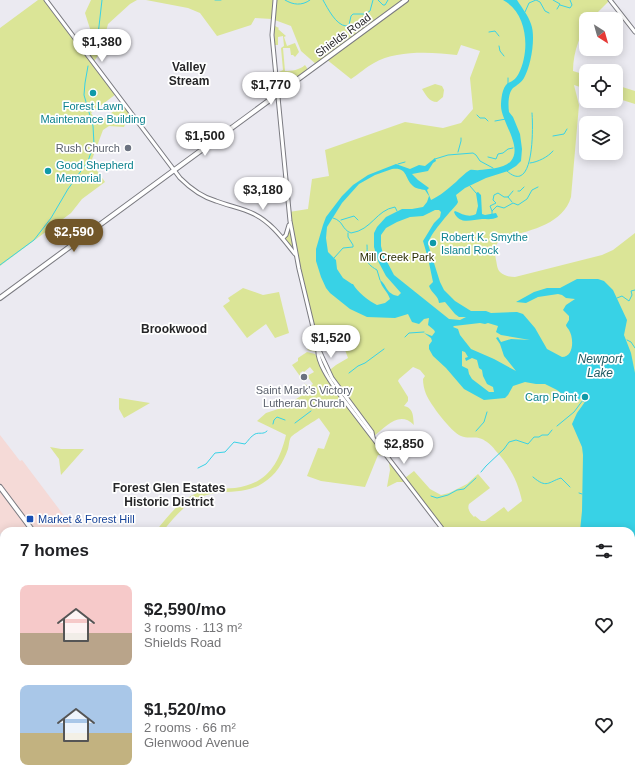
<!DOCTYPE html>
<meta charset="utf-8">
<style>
body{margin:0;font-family:Helvetica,sans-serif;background:#f2f2f2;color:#202124;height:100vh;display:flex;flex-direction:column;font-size:15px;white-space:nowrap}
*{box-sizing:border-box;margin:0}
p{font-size:13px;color:#757577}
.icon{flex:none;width:22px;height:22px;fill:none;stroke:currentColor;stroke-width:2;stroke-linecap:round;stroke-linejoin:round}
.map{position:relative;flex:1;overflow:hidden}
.panel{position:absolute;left:0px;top:527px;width:635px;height:256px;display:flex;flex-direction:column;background:#fff;border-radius:12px 12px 0 0;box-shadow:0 2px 10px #0003}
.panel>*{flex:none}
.needle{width:26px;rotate:143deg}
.controls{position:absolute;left:579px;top:12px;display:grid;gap:8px}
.controls a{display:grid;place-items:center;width:44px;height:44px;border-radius:8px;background:#fff;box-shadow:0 2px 10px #0003;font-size:20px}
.price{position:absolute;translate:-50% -34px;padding:0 9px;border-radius:14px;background:#fff;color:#222;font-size:13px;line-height:26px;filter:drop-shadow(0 1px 2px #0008)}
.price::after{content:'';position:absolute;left:50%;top:24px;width:12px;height:9px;margin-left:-6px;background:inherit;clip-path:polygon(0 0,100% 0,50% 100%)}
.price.current{background:#725729;color:#fff}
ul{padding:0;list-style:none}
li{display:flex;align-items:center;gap:12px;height:100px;padding:0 20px}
li span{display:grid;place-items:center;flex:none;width:112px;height:80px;border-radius:8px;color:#555}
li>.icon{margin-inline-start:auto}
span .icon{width:48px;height:48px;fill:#fffc;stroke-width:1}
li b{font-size:17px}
h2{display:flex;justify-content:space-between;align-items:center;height:48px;padding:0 20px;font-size:17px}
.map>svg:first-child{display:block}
.commercial{fill:#f5dad7}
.green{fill:#dbe597;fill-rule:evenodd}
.water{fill:#38d2e6;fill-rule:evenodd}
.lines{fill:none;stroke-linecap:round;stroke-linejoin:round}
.stream{stroke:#38d2e6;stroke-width:1}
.minor-casing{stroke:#7a7a80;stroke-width:5}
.major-casing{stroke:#7a7a80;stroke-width:6}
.minor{stroke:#fff;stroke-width:3}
.major{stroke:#fff;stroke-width:4}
.rail-casing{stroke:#505053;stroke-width:2.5}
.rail{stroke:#fff;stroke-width:1;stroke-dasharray:3;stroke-linecap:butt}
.culture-dot{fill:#0f9aa8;stroke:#fff;stroke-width:1.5}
.worship-dot{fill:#6b7280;stroke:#fff;stroke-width:1.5}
.transit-dot{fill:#1a4fb4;stroke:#fff;stroke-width:1.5}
.labels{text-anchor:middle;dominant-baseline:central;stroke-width:3.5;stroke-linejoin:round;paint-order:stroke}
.street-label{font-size:11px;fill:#262628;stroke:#fff}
.culture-label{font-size:11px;fill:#0d838f;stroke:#fff;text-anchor:start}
.worship-label{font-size:11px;fill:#5b616d;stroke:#fff;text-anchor:end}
.park-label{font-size:11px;fill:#292c01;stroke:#fff}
.transit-label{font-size:11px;fill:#164399;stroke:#fff;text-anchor:start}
.neighbourhood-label{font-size:12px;font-weight:bold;fill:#262628;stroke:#fff}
.water-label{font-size:12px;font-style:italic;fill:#205c64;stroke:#fff}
</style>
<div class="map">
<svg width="635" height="783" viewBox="0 0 635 783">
<rect width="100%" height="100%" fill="#ebeaf1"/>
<g class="commercial">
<polygon points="0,435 20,461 22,460 65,517 64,518 74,531 4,531 4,533 3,532 0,534"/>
<polygon points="185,779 271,779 274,783 180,783"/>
</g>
<g class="green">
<polygon points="38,0 46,0 82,47 91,32 85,13 91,0 137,0 130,4 108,24 101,51 93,63 116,94 91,113 97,122 103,120 123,103 132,115 127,120 124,127 109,126 103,130 91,162 105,182 82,199 71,213 0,266 0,28"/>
<path d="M146 0H610L591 19H586C586 28 581 34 578 43 575 51 573 61 573 71L586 75V89L574 85 579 105 571 197C563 225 528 231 503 238 494 244 494 250 496 260 497 264 497 269 500 272 504 276 510 277 515 277L602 255 613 250 635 233V674L631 690V531H444L407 482H397L387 487 390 470 388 456 378 455 365 487 321 481 307 476 318 448 324 449 330 433 319 418C313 422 295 433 291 437 289 440 289 446 288 449 283 463 276 475 263 483 248 493 233 491 216 493 191 496 178 513 163 531H156C168 516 180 500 199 492 211 488 222 489 235 488 267 484 279 464 286 435L257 421 266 413 284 407 310 390 304 383 309 387 313 384 307 376 314 372 310 367 304 372 303 371 300 373 302 379 292 365 298 361V358L307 352 315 354 326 373 336 365 348 358 344 347H318L317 352 307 350 316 343 296 256 283 238C289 229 290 223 289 212L308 209 312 179 329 176 325 150 405 122 443 128 461 123 473 109 470 78 480 51 461 45 457 55C432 52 396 50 374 63 366 67 359 74 351 79L326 59 317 65 301 51 291 26 272 19 255 18 251 25 217 36 200 13 188 8ZM413 367 420 370 425 376 423 379C423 384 424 389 426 394 430 404 451 432 461 436 470 440 476 434 487 442 490 444 493 447 495 450 509 465 518 481 522 501L508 512 504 507 485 521H481L475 516 474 517C470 513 467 509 469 504L490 488 478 474 467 484 449 493 441 495 430 489 414 471 405 478 373 437C386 427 399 410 414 425 413 417 414 408 404 406L408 401V397L398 381 399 379Z"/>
<path d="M275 26 279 28 278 29 286 36 284 37 287 46 295 43 299 52 295 57 293 55H291L290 48H283L285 71C291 71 300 70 305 65L307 68V71L283 87 278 85 277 73 283 70 281 48 284 46 283 36 278 37V45H275L274 28Z"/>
<path d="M435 84 442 86 444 90 443 97 437 102C429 102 426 95 422 89Z"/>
<polygon points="616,85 635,91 635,104 616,98"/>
<polygon points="243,288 263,295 279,292 289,333 275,338 266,324 247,338 223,306 230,301 228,298"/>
<polygon points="119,398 150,403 124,418 119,409"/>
<polygon points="50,447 61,449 84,449 61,475 59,459"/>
</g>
<g class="water">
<path d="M503 0H517C522 8 528 15 531 24 536 37 531 66 524 78 521 83 517 85 513 88 508 93 508 105 509 112L513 117 520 134 522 149 521 161 516 166 508 171 486 178 465 188 456 195 458 202 457 204C450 212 429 235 428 244L440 282 444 290 455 301 471 311H486L491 313 517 312 523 314 535 328 547 349 562 357C574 357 574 338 569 330 568 328 566 327 566 325L569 320V316L563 310 566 305 575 299 566 298 562 295 558 294 538 297 526 303 516 302 534 292 547 288H560L577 279H598L604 281 613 290 627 320 624 335 631 353 635 373V637H631V531H580L582 511 583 455 582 447 572 424 577 413 587 399V396L585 395V398L583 395 578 401 575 402 571 401 557 390 545 384H536L525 382 513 386 508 395 505 398 484 400 464 389 446 368 433 356 429 349V345L432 341 431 338 424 333 432 336 435 332 434 330 428 325 429 318 424 319 419 324 412 322 408 314 395 318 367 317 350 309 330 293 326 288 321 277 316 261V249L323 225 326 217 342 196 353 185 368 175 396 164 410 169 419 165 425 166 435 158 436 161 433 163 428 171 412 174 418 180 429 188 427 190 431 200C440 196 449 188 456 182 460 178 465 173 470 170 473 169 476 171 479 170 488 169 504 169 511 161 523 147 501 121 501 106 501 100 502 87 508 83 513 81 516 79 519 73 530 51 528 13 503 0ZM392 169C408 167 404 178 413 186 416 189 421 189 425 190L429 196 427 202 423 207 412 209H402L386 217 377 227 374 233V247L378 261 386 276 401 293 398 296C386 294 387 285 380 280 381 287 388 292 390 299L385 303 377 305C369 301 357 292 353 284H352L343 278 337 269 336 260 328 252 326 238 327 227 342 203 359 184 375 175ZM435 210H439L441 212 440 217 434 223 423 241 428 258 433 282 429 286C432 294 438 295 439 303L445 302 455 314 459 317H466L460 320 449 319 394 275 383 254 381 246V235L386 228 397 222 410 217 423 216ZM480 323 485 324 488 323 498 326 496 332 501 335 530 340 511 339 501 342 498 337 496 338 500 344 504 356 516 371 494 359 471 349 460 335 458 329 453 327 454 326ZM462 351 465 352 468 357 465 358 466 361 472 358 477 360 479 368 482 370 483 376 487 384 493 387 494 392H489L472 379 469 374 468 369 462 366Z"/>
<path d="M478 192 481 195 482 214 485 215 496 213 498 217C493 220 487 219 482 219 471 220 459 225 454 212L455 211C462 214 469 218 476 214L478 206 476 193Z"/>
</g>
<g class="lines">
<g class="stream">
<polyline points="215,0 221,0"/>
<path d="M285 0C293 5 302 6 310 0"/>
<path d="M323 0C328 9 336 25 346 26L349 25 351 16 353 14H365L370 11 373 0"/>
<polyline points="378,0 383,5 385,5 388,0"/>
<polyline points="553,0 560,4 557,9"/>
<polyline points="560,5 570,8 572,5 570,0"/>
<polyline points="525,12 529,3 536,0 540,2 545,11 549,13"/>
<polyline points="489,32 495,31 499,36"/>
<polyline points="499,46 500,51 504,56"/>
<polyline points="93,53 96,45 98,35 102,0"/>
<polyline points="508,78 508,84"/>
<polyline points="477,115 480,118 485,118 488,121"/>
<polyline points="495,121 506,119"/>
<polyline points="553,136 564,134 567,129"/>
<polyline points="458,152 461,141 461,138"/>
<polyline points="488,157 496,159 498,154 503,153 508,149 513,148"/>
<polyline points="435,159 448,155 473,153 476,155 480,161 493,168"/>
<path d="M530 163C538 162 548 157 553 151"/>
<polyline points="398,164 405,162"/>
<path d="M507 171C535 197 533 124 532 113"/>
<polyline points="470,186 476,193"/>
<polyline points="518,191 520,191 524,187"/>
<polyline points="508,197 512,202"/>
<polyline points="492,211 490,206 496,203 493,200 494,195 498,193 504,197 508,197 513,191"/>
<polyline points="492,214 492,211 497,206 504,208 513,203 518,205 527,199 532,190 538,187"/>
<path d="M333 218C344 221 341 229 351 233 372 230 376 210 395 207L397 211"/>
<polyline points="341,220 354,216 358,220"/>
<path d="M367 245C368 259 363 262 377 270L380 280"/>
<polyline points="334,258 343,248 353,247 353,245 348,237 348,233"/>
<polyline points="0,265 34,240 51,218 68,189 88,161 94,144 93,126 84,95 85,83 88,66"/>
<polyline points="617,298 622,296 629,301 632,295 631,291 635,290"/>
<polyline points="405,337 409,333 424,332"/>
<polyline points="627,340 631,342 635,348"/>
<polyline points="349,373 358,366 365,363 384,349"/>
<polyline points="295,423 311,411"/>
<polyline points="273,424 274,420 277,417 285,420"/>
<polyline points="557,426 574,412 583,400 584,402"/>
<polyline points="476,431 484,422 487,412"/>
<path d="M198 468 206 464 215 453 225 452 234 442 245 444C248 441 251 436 255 434 260 432 263 435 267 431"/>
<polyline points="481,472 486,466 504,449 509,442 516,440 528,444 534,437 539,437 542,435 548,435 552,430"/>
<path d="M533 477C547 489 548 482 561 478L570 487"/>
<polyline points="579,493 582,494"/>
<polyline points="431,496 437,498 448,495 457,490 464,489 476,478"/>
</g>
<g class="minor-casing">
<g id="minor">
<path d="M46 0 180 178C190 188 202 197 216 201 229 206 242 208 254 214 272 223 283 239 295 254"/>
<path d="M275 0 272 35 290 221 299 269 318 348C316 361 330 381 337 391L444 531"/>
<polyline points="610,0 635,32"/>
<polyline points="283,238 286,235 289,225"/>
<polyline points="318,348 332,378 372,432 373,437"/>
<polyline points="0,772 4,777"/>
<polyline points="6,779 9,783"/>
</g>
</g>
<g class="major-casing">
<g id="major">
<polyline points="0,298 406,0"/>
<polyline points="0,487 33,531"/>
<polyline points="631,690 635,691"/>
<polyline points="221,779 224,783"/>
<polyline points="460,783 465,779"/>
</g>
</g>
<use href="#minor" class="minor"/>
<use href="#major" class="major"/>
<g class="rail-casing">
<polyline id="rail" points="0,779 3,783"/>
</g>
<use href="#rail" class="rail"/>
</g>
<g class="culture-dot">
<circle cx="93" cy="93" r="4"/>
<circle cx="48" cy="171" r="4"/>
<circle cx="433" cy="243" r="4"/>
<circle cx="585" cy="397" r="4"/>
</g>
<g class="worship-dot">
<circle cx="128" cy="148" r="4"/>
<circle cx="304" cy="377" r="4"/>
</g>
<rect class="transit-dot" x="26" y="515" width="8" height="8" rx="2"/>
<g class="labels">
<g class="street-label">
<text transform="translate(343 35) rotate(-36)">Shields Road</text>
</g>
<g class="culture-label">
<text x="93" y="106" text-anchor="middle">Forest Lawn<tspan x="93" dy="13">Maintenance Building</tspan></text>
<text x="56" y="165">Good Shepherd<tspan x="56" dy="13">Memorial</tspan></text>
<text x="441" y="237">Robert K. Smythe<tspan x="441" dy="13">Island Rock</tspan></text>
<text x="577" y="397" text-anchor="end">Carp Point</text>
</g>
<g class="worship-label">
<text x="120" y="148">Rush Church</text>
<text x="304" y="390" text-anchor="middle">Saint Mark's Victory<tspan x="304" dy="13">Lutheran Church</tspan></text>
</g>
<g class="park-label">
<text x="397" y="257">Mill Creek Park</text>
</g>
<g class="transit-label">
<text x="38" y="519">Market &amp; Forest Hill</text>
</g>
<g class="neighbourhood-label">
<text x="189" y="67">Valley<tspan x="189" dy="14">Stream</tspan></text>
<text x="174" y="329">Brookwood</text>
<text x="169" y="488">Forest Glen Estates<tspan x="169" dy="14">Historic District</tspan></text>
</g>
<g class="water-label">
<text x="600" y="359">Newport<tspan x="600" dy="14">Lake</tspan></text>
</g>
</g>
</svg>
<div class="controls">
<a><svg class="needle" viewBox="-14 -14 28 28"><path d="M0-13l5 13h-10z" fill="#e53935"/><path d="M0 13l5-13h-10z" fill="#757577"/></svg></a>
<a><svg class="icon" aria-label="locate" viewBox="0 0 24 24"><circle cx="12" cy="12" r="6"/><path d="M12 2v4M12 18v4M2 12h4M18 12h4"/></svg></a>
<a><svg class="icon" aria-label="layers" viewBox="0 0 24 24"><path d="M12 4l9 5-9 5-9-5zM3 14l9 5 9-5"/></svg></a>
</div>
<b class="price" style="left:102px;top:63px">$1,380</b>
<b class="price" style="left:271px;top:106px">$1,770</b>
<b class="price" style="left:205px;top:157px">$1,500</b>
<b class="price" style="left:263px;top:211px">$3,180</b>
<b class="price current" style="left:74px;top:253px">$2,590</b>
<b class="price" style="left:331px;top:359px">$1,520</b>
<b class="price" style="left:404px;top:465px">$2,850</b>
<section class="panel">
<h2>7 homes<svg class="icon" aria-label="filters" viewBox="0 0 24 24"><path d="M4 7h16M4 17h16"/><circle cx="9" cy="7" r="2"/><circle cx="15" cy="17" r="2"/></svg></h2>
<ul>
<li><span style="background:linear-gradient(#f6c9c9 60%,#b9a48a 0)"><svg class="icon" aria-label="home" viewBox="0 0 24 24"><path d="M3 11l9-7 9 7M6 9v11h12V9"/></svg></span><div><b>$2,590/mo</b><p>3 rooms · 113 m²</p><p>Shields Road</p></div><svg class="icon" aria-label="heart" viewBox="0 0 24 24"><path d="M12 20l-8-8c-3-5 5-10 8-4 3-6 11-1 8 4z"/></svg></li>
<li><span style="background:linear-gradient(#a9c7e8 60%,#c2b280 0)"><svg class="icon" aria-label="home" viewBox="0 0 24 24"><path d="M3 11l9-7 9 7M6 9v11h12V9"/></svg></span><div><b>$1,520/mo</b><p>2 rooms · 66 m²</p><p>Glenwood Avenue</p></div><svg class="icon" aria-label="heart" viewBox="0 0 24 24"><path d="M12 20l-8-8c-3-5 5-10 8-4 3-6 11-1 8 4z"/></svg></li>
</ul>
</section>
</div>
